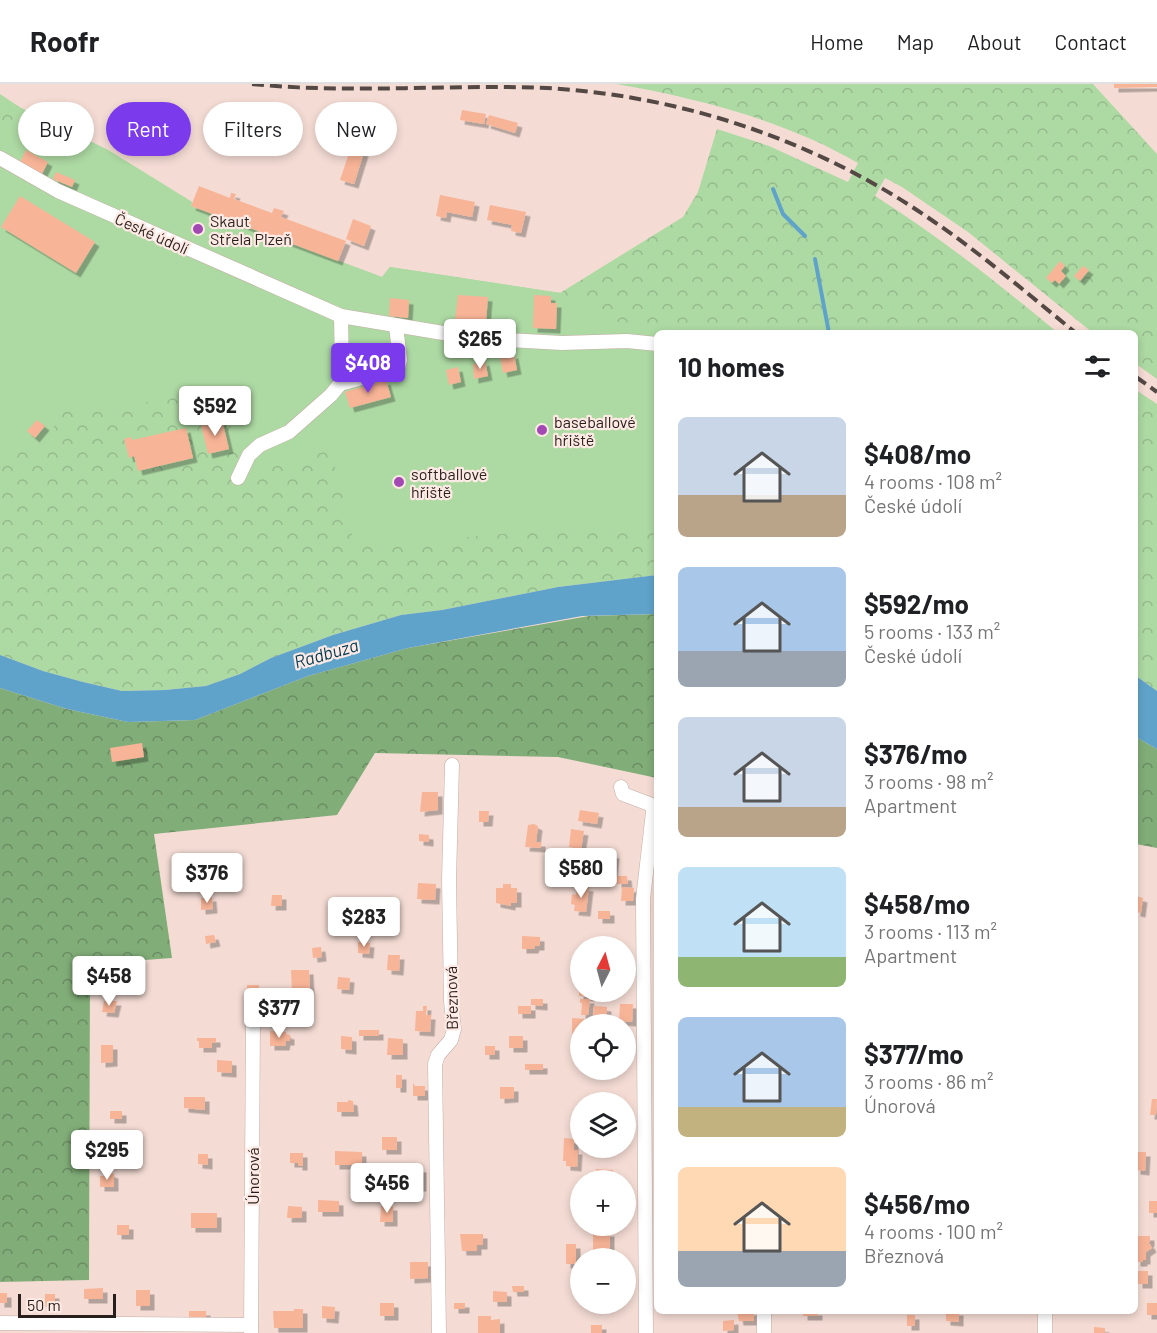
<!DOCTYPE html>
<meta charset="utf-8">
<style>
body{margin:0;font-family:Barlow,sans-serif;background:#f2f2f2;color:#202124;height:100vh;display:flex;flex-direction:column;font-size:22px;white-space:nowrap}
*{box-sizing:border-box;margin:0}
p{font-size:20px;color:#757577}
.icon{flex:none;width:33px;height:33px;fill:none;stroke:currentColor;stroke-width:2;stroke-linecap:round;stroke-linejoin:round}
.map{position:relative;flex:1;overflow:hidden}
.side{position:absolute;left:654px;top:246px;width:484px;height:984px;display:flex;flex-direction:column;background:#fff;border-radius:9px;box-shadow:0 3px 9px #0003}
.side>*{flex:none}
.top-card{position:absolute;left:18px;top:18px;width:546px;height:54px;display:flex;gap:12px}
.needle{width:39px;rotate:6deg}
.fabs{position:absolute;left:570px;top:852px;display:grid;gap:12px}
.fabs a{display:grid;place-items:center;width:66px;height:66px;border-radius:50%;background:#fff;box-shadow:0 3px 9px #0003;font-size:30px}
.scale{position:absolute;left:18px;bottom:15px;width:98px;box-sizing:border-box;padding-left:6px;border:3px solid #281f1c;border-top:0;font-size:16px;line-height:21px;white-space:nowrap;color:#281f1c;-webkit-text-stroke:4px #feeae4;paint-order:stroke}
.price{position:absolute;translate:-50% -51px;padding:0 14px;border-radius:6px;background:#fff;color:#222;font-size:20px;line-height:39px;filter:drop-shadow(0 2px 3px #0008)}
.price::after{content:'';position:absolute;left:50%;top:36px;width:18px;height:14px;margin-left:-9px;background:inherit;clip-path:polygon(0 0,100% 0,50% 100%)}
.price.active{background:#7c3aed;color:#fff}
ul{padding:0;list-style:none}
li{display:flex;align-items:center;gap:18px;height:150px;padding:0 24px}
li span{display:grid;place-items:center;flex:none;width:168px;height:120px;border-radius:9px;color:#555}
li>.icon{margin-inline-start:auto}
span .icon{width:72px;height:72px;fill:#fffc;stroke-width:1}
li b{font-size:26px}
h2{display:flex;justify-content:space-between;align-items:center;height:72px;padding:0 24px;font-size:26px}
.chip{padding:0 21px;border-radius:27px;background:#fff;box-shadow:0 3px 9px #0003;font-size:21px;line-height:54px}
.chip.active{background:#7c3aed;color:#fff}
header{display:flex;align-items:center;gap:36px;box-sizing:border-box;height:84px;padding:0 30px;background:#fff;border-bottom:2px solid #e0e0e0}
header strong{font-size:28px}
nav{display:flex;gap:33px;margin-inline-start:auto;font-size:21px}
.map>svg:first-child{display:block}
.forest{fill:url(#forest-crowns)}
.park{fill:url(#park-crowns)}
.pitch{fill:#add9a3}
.water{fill:#60a3ca}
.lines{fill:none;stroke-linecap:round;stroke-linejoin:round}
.stream{stroke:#60a3ca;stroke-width:4}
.building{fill:#f8b497;filter:url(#shadow)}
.minor-casing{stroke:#c4ada5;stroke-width:15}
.minor{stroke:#fff;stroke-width:14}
.rail{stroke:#544844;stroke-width:4;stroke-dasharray:12 6;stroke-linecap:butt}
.poi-dot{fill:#a249b4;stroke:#feeae4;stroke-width:2}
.labels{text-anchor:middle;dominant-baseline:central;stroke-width:4.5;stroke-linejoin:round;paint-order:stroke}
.poi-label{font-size:16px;fill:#281f1c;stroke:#feeae4;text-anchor:start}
.street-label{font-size:16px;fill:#281f1c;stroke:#feeae4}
.water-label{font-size:18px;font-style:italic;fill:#003b55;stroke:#feeae4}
</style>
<header>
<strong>Roofr</strong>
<nav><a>Home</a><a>Map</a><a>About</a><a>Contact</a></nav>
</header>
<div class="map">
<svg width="1157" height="1249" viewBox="0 0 1157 1249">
<defs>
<pattern id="forest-crowns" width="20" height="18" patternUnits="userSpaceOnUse" patternTransform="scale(1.5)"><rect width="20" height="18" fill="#81ad78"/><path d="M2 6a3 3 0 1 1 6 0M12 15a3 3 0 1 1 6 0" fill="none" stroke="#6a8c62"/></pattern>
<pattern id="park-crowns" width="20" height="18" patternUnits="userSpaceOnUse" patternTransform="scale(1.5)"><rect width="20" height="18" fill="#add9a3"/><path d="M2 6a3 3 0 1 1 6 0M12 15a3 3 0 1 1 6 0" fill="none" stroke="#95ba8c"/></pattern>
<filter id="shadow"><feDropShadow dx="4.5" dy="4.5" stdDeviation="0" flood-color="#0004"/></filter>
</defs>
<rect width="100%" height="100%" fill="#f4dcd4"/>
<g class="forest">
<polygon points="657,530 657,694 558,673 375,669 337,731 154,750 172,874 90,880 89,1196 0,1198 0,604 67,625 128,638 195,636 308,592 408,564 589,532"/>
<polygon points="1136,653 1157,665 1157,764 1136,760"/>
</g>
<g class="park">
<path d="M616 0H1093L1157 70V295L1136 280V249H1093L968 148 902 103 885 94 875 112C940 153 999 200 1058 249H657V491L558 503 442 526 401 531 333 551 271 574 240 590 206 602 165 606 122 607 83 598 43 587 0 571V10L21 24 108 66 192 118 191 122 382 193 390 183 560 209 683 133 698 108 717 45 769 62 848 98 858 79C786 37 698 14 616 0Z"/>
<polygon points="1136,306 1157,320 1157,607 1136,592"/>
</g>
<polygon class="pitch" points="21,24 108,66 192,118 191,122 382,193 390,183 561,209 612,236 657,250 657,445 546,446 355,463 331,366 245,391 222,310 208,315 179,305 123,328 61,326 43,369 21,358 6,377 0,380 0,52"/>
<g class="water">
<polygon points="657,491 657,530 582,532 408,564 308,592 195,636 128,638 67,625 0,604 0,571 43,587 83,598 122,607 165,606 206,602 240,590 271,574 333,551 401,531 442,526 558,503"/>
<polygon points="1136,592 1157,607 1157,665 1136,653"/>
</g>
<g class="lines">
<g class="stream">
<polyline points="773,105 783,130 805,152"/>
<polyline points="815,175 829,249"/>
</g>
</g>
<g class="building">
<polygon points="1114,0 1157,0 1157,3 1114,4"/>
<polygon points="462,26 486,30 484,40 460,36"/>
<polygon points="489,31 518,39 515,49 486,40"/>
<polygon points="351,63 364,68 354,100 340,96"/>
<polygon points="26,66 48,78 41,92 19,80"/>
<polygon points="56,88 75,96 72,103 53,95"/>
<polygon points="199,102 230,114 231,109 236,110 234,115 272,129 274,124 284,127 281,133 346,157 338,177 191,122"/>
<polygon points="440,111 475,118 472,133 447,128 446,134 436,132"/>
<polygon points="20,112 95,158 76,189 1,143"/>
<polygon points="490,121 526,128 521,149 511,147 512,141 487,136"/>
<polygon points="353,135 371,142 364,162 346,155"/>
<polygon points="1060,177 1065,182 1061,187 1066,192 1059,200 1055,196 1052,199 1046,194"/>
<polygon points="1083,182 1089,186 1080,197 1074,192"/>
<polygon points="458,211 488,213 486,239 455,235"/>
<polygon points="534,211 551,212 551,219 557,219 556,245 533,244"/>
<polygon points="390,214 409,216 408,234 389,232"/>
<polygon points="514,270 517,286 503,289 500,273"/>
<polygon points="485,277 488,292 474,295 473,280"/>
<polygon points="458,283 461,298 449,301 446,286"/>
<polygon points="386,296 391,313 350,324 345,308"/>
<polygon points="37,336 45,342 35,354 27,347"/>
<polygon points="222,336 229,365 208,370 201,341"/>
<polygon points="186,344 193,374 138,387 134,372 129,374 124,355 131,353 132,356"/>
<polygon points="142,659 144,673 112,678 110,664"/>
<polygon points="422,708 438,708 438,726 420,728"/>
<polygon points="580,726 599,729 597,740 578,737"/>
<polygon points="479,727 489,727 488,738 479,738"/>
<polygon points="534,740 538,742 536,758 541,758 541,764 525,763 528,741"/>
<polygon points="571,745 584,747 581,765 569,763"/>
<polygon points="419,750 429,751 429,758 419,757"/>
<polygon points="604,769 615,770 613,788 602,786"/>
<polygon points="617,792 627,792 628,800 617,800"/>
<polygon points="418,799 436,800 435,816 417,815"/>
<polygon points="503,800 511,800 511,804 517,804 517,819 511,819 511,822 496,819 496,804 503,804"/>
<polygon points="580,802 589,803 586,828 574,827 575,821 571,820 572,810 576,811 577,804 579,805"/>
<polygon points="622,803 634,804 633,817 621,817"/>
<polygon points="272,811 282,811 282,822 271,822"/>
<polygon points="1136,812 1143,814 1141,829 1136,828"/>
<polygon points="212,813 213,825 201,826 201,814"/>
<rect x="598" y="827" width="12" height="8"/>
<polygon points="214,851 216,858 206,860 205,852"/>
<polygon points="522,852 540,853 540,862 535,862 534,865 522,865"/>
<polygon points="358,858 370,859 369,870 358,869"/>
<polygon points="321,863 322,873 313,874 312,864"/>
<polygon points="388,871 400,871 399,887 387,886"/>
<polygon points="291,886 309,886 310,907 292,908"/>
<polygon points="338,893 350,894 349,906 337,905"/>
<rect x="247" y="901" width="12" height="12"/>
<polygon points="579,908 590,908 590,913 579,912"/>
<polygon points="531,915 543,915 543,922 531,921"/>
<polygon points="580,915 590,915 588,931 581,931 582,919 580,919"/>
<polygon points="104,917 117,917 114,929 102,928"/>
<polygon points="620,920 633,920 632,938 619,937"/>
<polygon points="423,922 427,922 426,931 431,931 430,948 415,947 416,927 423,927"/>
<rect x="518" y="922" width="13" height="8"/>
<polygon points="594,922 607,923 606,936 593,935"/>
<polygon points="572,934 586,935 586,940 580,940 580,953 572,952"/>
<rect x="359" y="946" width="20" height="6"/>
<polygon points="270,947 286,948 286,950 290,951 290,957 286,957 285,962 270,962"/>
<polygon points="341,952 352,953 352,966 341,965"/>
<rect x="509" y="952" width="14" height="12"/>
<polygon points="197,954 216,954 216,959 212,959 212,964 199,964 199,957 197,957"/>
<polygon points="388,954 403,955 403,971 387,971"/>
<polygon points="101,961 113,961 113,978 101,979"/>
<rect x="485" y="962" width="10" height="9"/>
<polygon points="217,976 232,977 232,989 217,988"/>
<rect x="525" y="980" width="18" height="6"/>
<rect x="396" y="991" width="6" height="13"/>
<polygon points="413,999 415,1002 425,1002 425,1012 413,1012"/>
<polygon points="500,1003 514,1003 514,1014 500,1015"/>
<polygon points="608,1009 608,1018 596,1018 595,1010"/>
<polygon points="184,1013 205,1013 205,1026 184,1024"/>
<polygon points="1152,1015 1157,1015 1156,1031 1150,1031"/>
<polygon points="348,1016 353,1017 354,1028 337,1028 337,1018 348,1018"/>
<rect x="110" y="1027" width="12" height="8"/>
<rect x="382" y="1053" width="15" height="13"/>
<polygon points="564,1054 574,1055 574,1066 578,1066 577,1083 566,1082 566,1077 563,1077"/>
<polygon points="335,1067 362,1068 362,1081 335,1081"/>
<polygon points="1136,1068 1146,1068 1145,1087 1136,1086"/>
<polygon points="290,1069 303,1069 303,1082 298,1082 298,1079 290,1079"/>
<polygon points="198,1070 208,1070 208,1081 198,1080"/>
<rect x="407" y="1084" width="15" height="19"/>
<polygon points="596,1085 613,1086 612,1096 596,1096"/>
<polygon points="107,1088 114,1090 114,1103 100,1103 100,1092 107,1092"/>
<polygon points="318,1116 339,1117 339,1128 318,1128"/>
<rect x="1149" y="1117" width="8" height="12"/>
<polygon points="288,1122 302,1123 302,1134 287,1134"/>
<polygon points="381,1122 393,1122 393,1138 380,1138"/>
<rect x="191" y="1129" width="26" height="15"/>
<rect x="117" y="1141" width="12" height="10"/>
<rect x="593" y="1148" width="17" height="19"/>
<polygon points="460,1150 483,1150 483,1161 477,1161 477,1167 462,1167"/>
<polygon points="1136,1152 1150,1152 1150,1158 1148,1160 1150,1160 1152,1164 1146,1168 1146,1176 1143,1176 1143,1178 1136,1178"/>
<rect x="566" y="1160" width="10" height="20"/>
<polygon points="410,1178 428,1178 428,1194 410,1195"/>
<rect x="1138" y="1187" width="10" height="13"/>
<polygon points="512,1202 524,1202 524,1208 513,1208"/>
<polygon points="103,1204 103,1215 84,1215 84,1205"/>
<rect x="136" y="1206" width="14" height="16"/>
<polygon points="493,1207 507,1208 507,1218 493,1218"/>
<rect x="0" y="1209" width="7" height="10"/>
<rect x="45" y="1210" width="10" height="13"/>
<rect x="380" y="1219" width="14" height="13"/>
<rect x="454" y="1219" width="11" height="6"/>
<rect x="1147" y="1219" width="10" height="12"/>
<rect x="591" y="1220" width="14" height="4"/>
<polygon points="322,1222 335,1223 334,1235 322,1234"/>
<polygon points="294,1225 303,1225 303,1244 274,1244 273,1227 294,1227"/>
<rect x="189" y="1227" width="17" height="8"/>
<polygon points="737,1227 754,1227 754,1237 739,1237"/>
<rect x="803" y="1227" width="15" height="5"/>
<polygon points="946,1227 959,1227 959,1238 946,1237"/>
<rect x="907" y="1231" width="8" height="11"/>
<polygon points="478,1232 491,1232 491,1236 500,1235 500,1249 478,1249"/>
<polygon points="734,1236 734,1246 723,1247 723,1237"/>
<rect x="591" y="1241" width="11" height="8"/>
<polygon points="1094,1243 1105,1244 1105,1249 1094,1249"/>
</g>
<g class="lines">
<g class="minor-casing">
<g id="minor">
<polyline points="0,74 58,107 341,232 473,254 562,259 627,257 657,260"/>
<polyline points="340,300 398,284 400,276 396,242"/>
<polyline points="238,394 249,371 260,361 289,348 331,311 340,300 342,287 341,232"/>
<polyline points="621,703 623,710 652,721 653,728 643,815 646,1249"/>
<polyline points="764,1227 764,1249"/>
<polyline points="0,1239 251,1241"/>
<polyline points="251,1249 253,935"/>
<polyline points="439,1249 435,980 438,971 451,956 454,945 451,917 449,796 452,681"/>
<polyline points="1045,1249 1045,1227"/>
</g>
</g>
<use href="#minor" class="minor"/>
<g class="rail">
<path d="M252 0C350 10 449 0 547 4 685 12 820 58 933 137 983 171 1029 211 1076 249"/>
<polyline points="1136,293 1157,308"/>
</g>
</g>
<g class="poi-dot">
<circle cx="198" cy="145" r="6"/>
<circle cx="542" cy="346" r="6"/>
<circle cx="399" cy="398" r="6"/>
</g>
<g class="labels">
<g class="poi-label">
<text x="210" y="136">Skaut<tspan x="210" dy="18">Střela Plzeň</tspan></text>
<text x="554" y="337">baseballové<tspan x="554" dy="18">hřiště</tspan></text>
<text x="411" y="389">softballové<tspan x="411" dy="18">hřiště</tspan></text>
</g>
<g class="street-label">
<text transform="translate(152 149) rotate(24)">České údolí</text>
<text transform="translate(451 914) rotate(-91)">Březnová</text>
<text transform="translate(252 1092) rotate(-90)">Únorová</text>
</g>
<g class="water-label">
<text transform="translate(326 569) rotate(-16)">Radbuza</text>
</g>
</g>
</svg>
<div class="fabs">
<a><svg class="needle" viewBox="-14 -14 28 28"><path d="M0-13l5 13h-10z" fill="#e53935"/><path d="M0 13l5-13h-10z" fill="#757577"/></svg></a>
<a><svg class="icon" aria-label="locate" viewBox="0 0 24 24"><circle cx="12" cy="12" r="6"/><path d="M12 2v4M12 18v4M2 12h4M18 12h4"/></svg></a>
<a><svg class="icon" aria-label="layers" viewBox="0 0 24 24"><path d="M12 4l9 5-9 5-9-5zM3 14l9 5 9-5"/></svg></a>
<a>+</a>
<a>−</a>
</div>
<div class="scale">50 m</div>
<b class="price" style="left:480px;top:286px">$265</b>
<b class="price active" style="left:368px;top:310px">$408</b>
<b class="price" style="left:215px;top:353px">$592</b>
<b class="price" style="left:581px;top:815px">$580</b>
<b class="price" style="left:207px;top:820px">$376</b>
<b class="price" style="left:364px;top:864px">$283</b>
<b class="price" style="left:109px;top:923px">$458</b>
<b class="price" style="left:279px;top:955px">$377</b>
<b class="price" style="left:107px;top:1097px">$295</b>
<b class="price" style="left:387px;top:1130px">$456</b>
<div class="top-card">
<a class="chip">Buy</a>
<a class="chip active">Rent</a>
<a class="chip">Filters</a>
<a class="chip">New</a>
</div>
<section class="side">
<h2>10 homes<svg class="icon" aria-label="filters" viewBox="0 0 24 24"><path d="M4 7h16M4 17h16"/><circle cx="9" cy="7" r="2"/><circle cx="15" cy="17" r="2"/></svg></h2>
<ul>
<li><span style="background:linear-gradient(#c9d6e8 65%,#b9a48a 0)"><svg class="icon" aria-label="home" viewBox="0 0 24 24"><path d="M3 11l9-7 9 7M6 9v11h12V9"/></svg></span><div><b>$408/mo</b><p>4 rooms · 108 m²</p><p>České údolí</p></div></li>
<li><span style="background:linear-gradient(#a9c7e8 70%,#9aa5b1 0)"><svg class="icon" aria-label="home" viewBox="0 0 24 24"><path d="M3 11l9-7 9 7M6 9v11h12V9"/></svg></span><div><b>$592/mo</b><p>5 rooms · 133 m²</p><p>České údolí</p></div></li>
<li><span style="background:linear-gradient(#c9d6e8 75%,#b9a48a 0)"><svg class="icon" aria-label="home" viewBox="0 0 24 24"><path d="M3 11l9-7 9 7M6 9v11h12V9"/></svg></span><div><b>$376/mo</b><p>3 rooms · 98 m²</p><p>Apartment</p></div></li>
<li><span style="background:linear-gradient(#bfe0f5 75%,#8fb573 0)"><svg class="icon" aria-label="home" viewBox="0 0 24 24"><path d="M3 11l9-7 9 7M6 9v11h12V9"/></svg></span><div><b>$458/mo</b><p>3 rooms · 113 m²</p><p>Apartment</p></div></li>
<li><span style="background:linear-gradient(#a9c7e8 75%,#c2b280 0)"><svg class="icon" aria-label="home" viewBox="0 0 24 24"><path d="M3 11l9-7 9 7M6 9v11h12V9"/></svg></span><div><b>$377/mo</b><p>3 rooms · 86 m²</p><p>Únorová</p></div></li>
<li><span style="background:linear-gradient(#ffd9b3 70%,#9aa5b1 0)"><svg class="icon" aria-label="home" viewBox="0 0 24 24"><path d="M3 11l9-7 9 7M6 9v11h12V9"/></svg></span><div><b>$456/mo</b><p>4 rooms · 100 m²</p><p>Březnová</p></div></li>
</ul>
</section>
</div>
